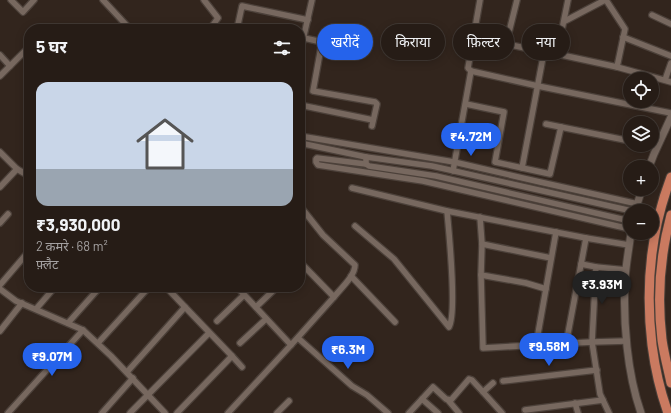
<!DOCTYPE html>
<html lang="hi">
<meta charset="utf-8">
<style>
body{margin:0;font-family:Barlow,"Noto Sans Devanagari",sans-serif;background:#2e251f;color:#f1f3f6;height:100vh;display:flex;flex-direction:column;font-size:15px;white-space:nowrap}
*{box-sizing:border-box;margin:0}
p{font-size:13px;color:#a4a1a1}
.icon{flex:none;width:22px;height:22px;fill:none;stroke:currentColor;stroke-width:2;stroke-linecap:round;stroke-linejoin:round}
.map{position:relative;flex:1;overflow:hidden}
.side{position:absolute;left:24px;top:24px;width:281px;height:268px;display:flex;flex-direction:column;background:#261c16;border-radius:16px;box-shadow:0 2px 10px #0003,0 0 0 1px #423a35}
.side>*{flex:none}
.hud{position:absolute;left:317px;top:24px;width:294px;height:36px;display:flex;gap:8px}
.fabs{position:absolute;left:623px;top:72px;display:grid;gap:8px}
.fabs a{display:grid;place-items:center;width:36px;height:36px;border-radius:50%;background:#261c16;box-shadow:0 2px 10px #0003,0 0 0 1px #423a35;font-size:20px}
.price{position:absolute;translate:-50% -34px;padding:0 9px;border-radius:14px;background:#2563eb;color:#fff;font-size:13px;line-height:26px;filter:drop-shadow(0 1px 2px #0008)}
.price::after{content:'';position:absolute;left:50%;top:24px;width:12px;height:9px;margin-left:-6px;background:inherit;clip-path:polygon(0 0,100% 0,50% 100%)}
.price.active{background:#222;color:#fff}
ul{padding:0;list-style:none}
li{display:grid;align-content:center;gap:8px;height:212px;padding:0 12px}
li+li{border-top:1px solid #423a35}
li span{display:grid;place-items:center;height:124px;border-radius:12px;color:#555}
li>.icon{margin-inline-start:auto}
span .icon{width:72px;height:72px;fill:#fffc;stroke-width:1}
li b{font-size:17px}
h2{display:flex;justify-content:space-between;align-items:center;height:48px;padding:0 12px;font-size:17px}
.pill{padding:0 14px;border-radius:18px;background:#261c16;box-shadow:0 2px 10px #0003,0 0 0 1px #423a35;font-size:14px;line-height:36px}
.pill.active{background:#2563eb;color:#fff}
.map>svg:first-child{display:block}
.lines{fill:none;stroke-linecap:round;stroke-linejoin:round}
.minor-casing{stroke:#4c413a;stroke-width:8}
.tertiary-casing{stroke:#4c413a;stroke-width:9}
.trunk-casing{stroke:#4c413a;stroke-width:11}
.minor{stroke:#77685f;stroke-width:5.5}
.tertiary{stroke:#77685f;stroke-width:7}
.trunk{stroke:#ca7a60;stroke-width:9}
</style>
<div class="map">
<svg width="671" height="413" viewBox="0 0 671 413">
<rect width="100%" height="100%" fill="#32251d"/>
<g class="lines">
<g class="minor-casing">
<g id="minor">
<polyline points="11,0 23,12 34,0"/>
<polyline points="103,0 130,29"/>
<polyline points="204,0 218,18 210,29"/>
<polyline points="517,0 506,44 544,52 522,168"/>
<polyline points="606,0 625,29 617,67"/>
<polyline points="652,15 671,24"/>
<polyline points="565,21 605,0"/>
<polyline points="237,29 242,6 308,20"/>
<polyline points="623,37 671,56"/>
<polyline points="304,38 322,42 313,91 375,102 377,104 372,126"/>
<polyline points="544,52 557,54 568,0"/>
<polyline points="300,53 312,0"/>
<polyline points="557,54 617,67 671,82"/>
<polyline points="0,55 10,66"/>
<polyline points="471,71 538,86 671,113"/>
<polyline points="0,76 26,50 29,53"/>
<polyline points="665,80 671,63"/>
<polyline points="466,104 504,112 495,162 550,174 561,127"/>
<polyline points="300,105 373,120"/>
<polyline points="546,124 630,141"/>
<polyline points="461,130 499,138"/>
<polyline points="300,136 454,162 540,182 638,204"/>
<polyline points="300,143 366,157"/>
<polyline points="647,145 657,147"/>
<polyline points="0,152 17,169"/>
<polyline points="366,164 317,158 316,159 316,162 318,165 423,181 630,229"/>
<polyline points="453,171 471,71 468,68 480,0"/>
<polyline points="0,187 17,169 29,176"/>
<polyline points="352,188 447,211 586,238 629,245"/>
<path d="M300 206 323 235 355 265C355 276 341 288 334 297"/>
<polyline points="480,217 482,244 481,275 526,283 546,289"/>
<polyline points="630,221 436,176 369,166 366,164 366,157 432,166 632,211"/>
<polyline points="0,223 8,214"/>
<path d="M355 226 394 259 449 327C457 313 449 232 447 211"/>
<polyline points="482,244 551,258"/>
<polyline points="581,264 596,267 626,270"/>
<polyline points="596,267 592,342 627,341"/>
<polyline points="481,275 483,348 592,342 600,394 609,413"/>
<polyline points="351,276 395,322"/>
<polyline points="0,285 29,251"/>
<polyline points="166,287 185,307"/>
<polyline points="0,289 16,301 83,330 111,356 165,413"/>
<polyline points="256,307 277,287"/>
<polyline points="36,309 55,287"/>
<polyline points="217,321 244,295"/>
<polyline points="68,323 100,287"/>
<polyline points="0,331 22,303"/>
<polyline points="298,338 352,386 367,395 388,413"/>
<polyline points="98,343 149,287"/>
<polyline points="240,343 266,319"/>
<polyline points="566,344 586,238"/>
<polyline points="291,345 334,297 300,262"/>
<polyline points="536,345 556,232"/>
<polyline points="232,356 242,367"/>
<polyline points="127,372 185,307 232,356 177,413"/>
<polyline points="503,381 597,370"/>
<polyline points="483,392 502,413"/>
<polyline points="422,399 433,387 446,399 451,400 469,379 472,380 483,392 493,383"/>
<polyline points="448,400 459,413"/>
<polyline points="575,403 578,413"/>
<polyline points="525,410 603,400"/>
<polyline points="8,413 83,330"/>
<polyline points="102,413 133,378"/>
<polyline points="130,413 209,333"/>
<polyline points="228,413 291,345 237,287"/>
<polyline points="277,413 289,401"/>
<polyline points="409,413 422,399 438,413"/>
</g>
</g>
<g class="tertiary-casing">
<g id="tertiary">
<polyline points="649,167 654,154 671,117"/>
<polyline points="635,211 642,189"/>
<path d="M631 233C629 248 626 264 625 279 623 321 627 373 641 413"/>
</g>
</g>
<g class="trunk-casing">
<g id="trunk">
<path d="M671 215C660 255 657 298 662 340 664 354 668 369 671 383"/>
<path d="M668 413C660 391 655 368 652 345 645 286 650 232 671 177"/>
</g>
</g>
<use href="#minor" class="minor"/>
<use href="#tertiary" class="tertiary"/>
<use href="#trunk" class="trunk"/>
</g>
</svg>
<div class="fabs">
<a><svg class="icon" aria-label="locate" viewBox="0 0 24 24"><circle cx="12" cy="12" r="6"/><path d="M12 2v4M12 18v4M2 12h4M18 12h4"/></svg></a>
<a><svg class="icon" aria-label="layers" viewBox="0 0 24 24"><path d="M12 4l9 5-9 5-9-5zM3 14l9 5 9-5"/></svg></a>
<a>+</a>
<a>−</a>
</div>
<b class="price" style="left:471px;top:157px">₹4.72M</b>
<b class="price active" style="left:602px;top:305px">₹3.93M</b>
<b class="price" style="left:549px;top:367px">₹9.58M</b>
<b class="price" style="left:348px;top:370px">₹6.3M</b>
<b class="price" style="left:52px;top:377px">₹9.07M</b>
<div class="hud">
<a class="pill active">खरीदें</a>
<a class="pill">किराया</a>
<a class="pill">फ़िल्टर</a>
<a class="pill">नया</a>
</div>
<section class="side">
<h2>5 घर<svg class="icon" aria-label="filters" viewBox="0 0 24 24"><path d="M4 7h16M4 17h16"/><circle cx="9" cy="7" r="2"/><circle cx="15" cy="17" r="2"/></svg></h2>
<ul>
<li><span style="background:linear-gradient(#c9d6e8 70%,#9aa5b1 0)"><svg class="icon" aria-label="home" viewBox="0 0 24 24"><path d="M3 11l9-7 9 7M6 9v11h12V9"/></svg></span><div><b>₹3,930,000</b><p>2 कमरे · 68 m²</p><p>फ़्लैट</p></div></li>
</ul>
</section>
</div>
